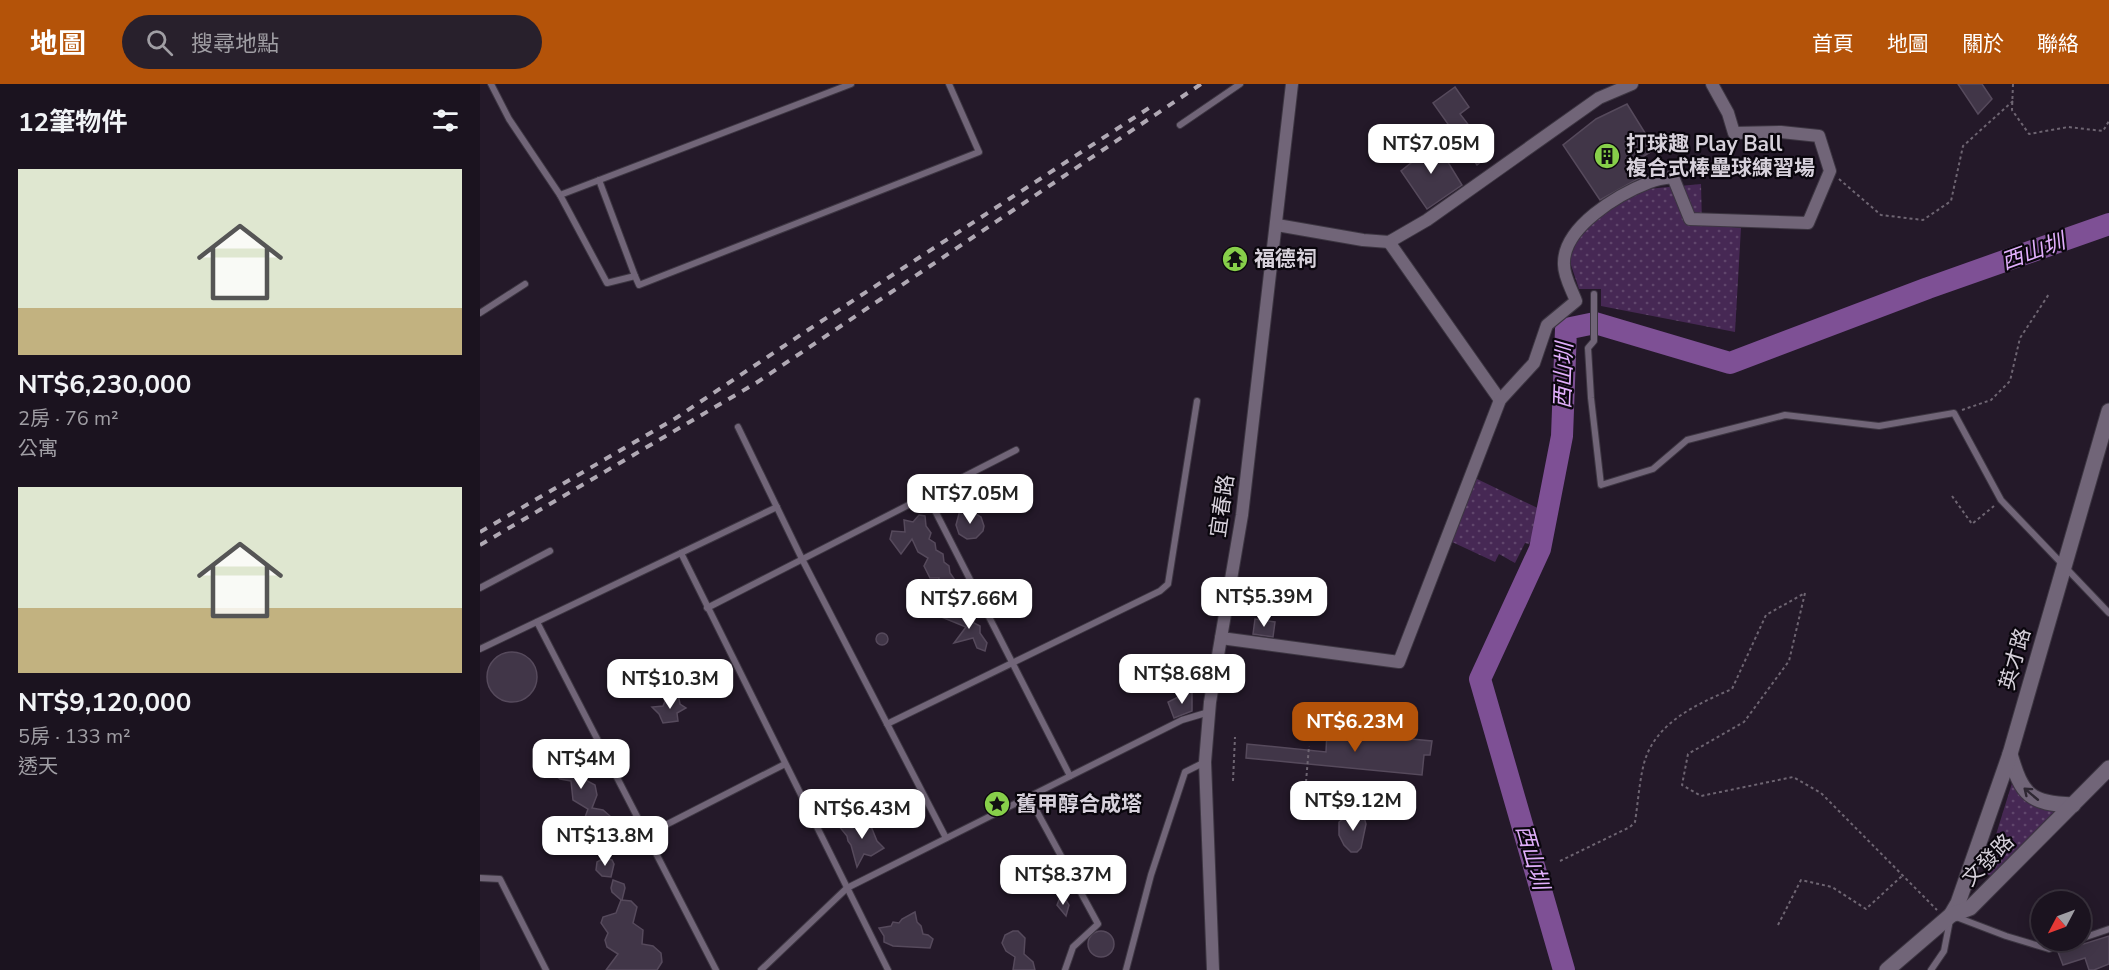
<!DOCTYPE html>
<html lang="zh-TW">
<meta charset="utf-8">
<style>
body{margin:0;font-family:"Nunito Sans","Noto Sans TC",sans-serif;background:#28202c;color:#f1f3f6;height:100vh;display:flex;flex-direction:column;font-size:22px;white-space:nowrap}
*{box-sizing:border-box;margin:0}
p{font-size:20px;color:#a09ea4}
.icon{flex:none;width:33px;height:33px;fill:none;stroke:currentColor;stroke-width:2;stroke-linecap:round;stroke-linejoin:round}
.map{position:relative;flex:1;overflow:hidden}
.side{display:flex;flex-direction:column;background:#1b131f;width:480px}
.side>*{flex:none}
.needle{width:39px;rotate:229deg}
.fabs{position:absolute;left:1551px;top:807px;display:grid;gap:12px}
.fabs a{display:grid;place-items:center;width:60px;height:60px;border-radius:50%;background:#1b131f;box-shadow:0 3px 15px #0003,0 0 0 2px #39323d;font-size:30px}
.price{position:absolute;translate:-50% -51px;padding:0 14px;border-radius:12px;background:#fff;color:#222;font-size:20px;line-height:39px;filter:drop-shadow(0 2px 3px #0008)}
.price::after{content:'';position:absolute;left:50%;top:36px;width:18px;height:14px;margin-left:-9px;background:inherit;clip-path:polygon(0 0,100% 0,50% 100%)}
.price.selected{background:#b45309;color:#fff}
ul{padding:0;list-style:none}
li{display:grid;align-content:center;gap:12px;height:318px;padding:0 18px}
li span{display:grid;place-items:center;height:186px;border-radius:0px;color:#555}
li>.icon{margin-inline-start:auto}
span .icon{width:108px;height:108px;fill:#fffc;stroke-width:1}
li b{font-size:26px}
h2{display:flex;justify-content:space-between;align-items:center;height:72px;padding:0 18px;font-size:26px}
header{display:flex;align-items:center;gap:36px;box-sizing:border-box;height:84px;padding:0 30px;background:#b45309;color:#fff}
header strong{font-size:28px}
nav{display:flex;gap:33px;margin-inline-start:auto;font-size:21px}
.search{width:420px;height:54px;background:#28202c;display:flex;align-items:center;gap:15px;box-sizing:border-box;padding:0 21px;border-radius:33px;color:#a09ea4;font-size:22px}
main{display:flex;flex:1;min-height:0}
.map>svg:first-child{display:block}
.grass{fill:url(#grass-dots)}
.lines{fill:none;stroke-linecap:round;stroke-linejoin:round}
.river{stroke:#7e5095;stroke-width:22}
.building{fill:#413648;stroke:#564a5c;stroke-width:1.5}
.lane-casing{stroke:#3d3642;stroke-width:8}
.street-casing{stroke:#3d3642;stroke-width:14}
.secondary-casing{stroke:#3d3642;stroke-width:17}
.path{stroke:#6e6572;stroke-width:2;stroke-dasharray:3 3;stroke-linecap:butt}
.lane{stroke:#716578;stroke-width:6}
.street{stroke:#716578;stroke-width:12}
.secondary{stroke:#716578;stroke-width:15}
.rail{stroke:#b0a9b4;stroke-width:4;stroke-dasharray:8 8;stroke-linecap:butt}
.oneway{stroke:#2e2732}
.labels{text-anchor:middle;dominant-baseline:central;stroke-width:4.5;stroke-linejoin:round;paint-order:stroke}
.poi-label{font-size:21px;font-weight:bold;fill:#d7d1db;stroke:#0a060d;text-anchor:start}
.street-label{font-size:21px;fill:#d7d1db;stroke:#0a060d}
.water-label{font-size:22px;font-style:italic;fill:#e1affc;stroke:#0a060d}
</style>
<header>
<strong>地圖</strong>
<div class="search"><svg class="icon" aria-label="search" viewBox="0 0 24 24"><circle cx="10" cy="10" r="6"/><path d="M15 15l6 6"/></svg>搜尋地點</div>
<nav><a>首頁</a><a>地圖</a><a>關於</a><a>聯絡</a></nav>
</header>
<main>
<section class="side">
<h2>12筆物件<svg class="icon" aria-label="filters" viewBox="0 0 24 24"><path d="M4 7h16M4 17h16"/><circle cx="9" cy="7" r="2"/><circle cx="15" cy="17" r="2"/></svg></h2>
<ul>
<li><span style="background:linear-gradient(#dfe7d0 75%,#c2b280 0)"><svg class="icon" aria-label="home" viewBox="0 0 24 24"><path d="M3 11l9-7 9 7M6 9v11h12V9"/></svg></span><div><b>NT$6,230,000</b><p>2房 · 76 m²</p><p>公寓</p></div></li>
<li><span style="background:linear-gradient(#dfe7d0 65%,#c2b280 0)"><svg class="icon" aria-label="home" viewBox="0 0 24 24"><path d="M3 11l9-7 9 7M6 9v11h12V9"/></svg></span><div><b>NT$9,120,000</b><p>5房 · 133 m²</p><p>透天</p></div></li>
</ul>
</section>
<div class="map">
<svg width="1629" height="886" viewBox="0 0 1629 886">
<defs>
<pattern id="grass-dots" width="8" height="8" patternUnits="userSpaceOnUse" patternTransform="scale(1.5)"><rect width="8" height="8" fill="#462854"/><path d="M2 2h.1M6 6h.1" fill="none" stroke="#60466c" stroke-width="1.8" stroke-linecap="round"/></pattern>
</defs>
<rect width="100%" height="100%" fill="#241929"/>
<g class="grass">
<polygon points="1221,100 1222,140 1261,144 1255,248 1121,222 1121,205 1099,205 1089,175 1103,145 1127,125 1167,105"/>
<polygon points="995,394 1064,427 1049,460 1045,459 1035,479 1019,470 1015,478 970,457"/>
<polygon points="1533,696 1576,725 1576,729 1511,792 1504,789"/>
</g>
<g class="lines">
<polyline class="river" points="1084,886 1000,595 1060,465 1082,352 1086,245 1115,239 1250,279 1448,204 1629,140"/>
</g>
<g class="building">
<polygon points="1478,0 1502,0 1512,15 1498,30"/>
<polygon points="975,3 989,23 980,30 1011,70 997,81 953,19"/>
<polygon points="1147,20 1175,65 1153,79 1163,92 1120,116 1083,61 1116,35"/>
<polygon points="955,57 982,101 947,125 921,87 932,78 929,74"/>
<polygon points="480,426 484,429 493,428 501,433 504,442 503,447 496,454 487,455 479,450 476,441"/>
<polygon points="439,431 445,432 446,442 451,449 449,455 455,459 456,466 463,470 464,478 469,482 470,489 477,499 474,503 467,505 455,515 459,494 450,494 444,482 448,474 438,468 432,455 421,470 410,455 412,447 425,448 424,436 433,438"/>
<polygon points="485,526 491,527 494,539 500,542 500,549 507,559 505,567 497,564 493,554 474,559 486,543 464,534 482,531"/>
<polygon points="775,535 795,538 793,553 773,550"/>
<circle cx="402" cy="555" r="6"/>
<circle cx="32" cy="593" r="25"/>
<polygon points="197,605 200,620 206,624 197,629 198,637 183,639 179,630 172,623 183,622 185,617 191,618"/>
<polygon points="712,606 712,627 694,634 688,618"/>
<polygon points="847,647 952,657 950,671 944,671 942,691 766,674 767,660 846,668"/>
<polygon points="86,664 97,668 100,673 102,684 98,692 115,701 117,711 112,724 123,726 130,732 131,742 126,750 122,752 112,752 105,745 104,736 108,725 93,716 91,697 80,695 71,688 70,682 72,671 76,667"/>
<polygon points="875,729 884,733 886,740 881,764 877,768 871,768 864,761 859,751 859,738 867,732"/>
<polygon points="388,735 397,757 404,764 391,772 384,770 377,783 371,761 368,757 367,752 358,741 372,744"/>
<polygon points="124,774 132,776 134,780 131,793 122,792 116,786 117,778"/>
<circle cx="623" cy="795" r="10"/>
<polygon points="133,796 144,800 145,804 142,816 151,817 157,823 153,839 163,846 162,860 173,862 181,869 182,878 177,886 126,886 138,870 127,863 125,856 128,849 121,839 123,833 136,829 141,816 132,808 131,804"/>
<polygon points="583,815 586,816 589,821 586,832 577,821 579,816"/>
<polygon points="435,828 437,838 441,842 443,850 448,851 453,855 450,864 413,862 404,858 404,852 399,844 411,842 413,838 419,839 422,835"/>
<polygon points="533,847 538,847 545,854 544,870 553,878 555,886 533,886 535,873 526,867 522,859 525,851"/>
<circle cx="621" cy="860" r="13"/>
<polygon points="1629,852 1629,880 1614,886 1609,886 1605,874 1583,881 1578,868"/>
</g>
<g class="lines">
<g class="lane-casing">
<g id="lane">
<polyline points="11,0 29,35 80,111 127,199 155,192 119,96"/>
<polyline points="700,41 760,0"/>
<polyline points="80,111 371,0"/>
<polyline points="155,192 159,201 499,68 469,0"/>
<polyline points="1114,210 1114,257 1108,264 1111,314 1121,401 1173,385 1207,356 1305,331 1399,342 1474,329 1521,416 1629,529"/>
<polyline points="0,229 45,200"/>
<polyline points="258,343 322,475 466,754"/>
<polyline points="447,411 590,692"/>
<polyline points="201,469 408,886"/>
<polyline points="0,504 70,467"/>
<polyline points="227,524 536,366"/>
<polyline points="57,538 236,886"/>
<polyline points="0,565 297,423"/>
<polyline points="407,640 680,507 688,500 717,317"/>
<polyline points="549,713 618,840 593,863 585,886"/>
<polyline points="166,751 305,680"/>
<polyline points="0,794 20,795 66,886"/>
<polyline points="1600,855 1629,845"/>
<polyline points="281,886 367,804 702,636 729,628"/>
<polyline points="646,886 671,791 705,688 725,678"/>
<polyline points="1451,886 1464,867 1471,831 1526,852 1569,865 1596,856"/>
</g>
</g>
<g class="street-casing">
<g id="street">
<polyline points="797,141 883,156 909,158 947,136 1119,14 1152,0"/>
<polyline points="909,158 1020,316"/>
<path d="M741 554 919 578 1020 316 1054 279 1067 241 1096 217C1092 206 1084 193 1084 181 1082 143 1139 110 1170 98 1177 95 1185 94 1193 93L1210 135 1328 139 1350 87 1339 52 1301 48 1254 49 1248 29 1232 0"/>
<polyline points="733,886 725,678 730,618 762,431 812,0"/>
</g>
</g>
<g class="secondary-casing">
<g id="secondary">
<path d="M1530 670C1542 712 1550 719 1593 721"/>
<polyline points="1471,831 1478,819 1530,670 1629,327"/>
<polyline points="1407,886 1471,831 1490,824 1629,684"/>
</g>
</g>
<g class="path">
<polyline points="1533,0 1532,26 1549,50 1588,43 1623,47 1629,37"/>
<polyline points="1359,95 1401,131 1443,136 1471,117 1483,62 1533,17"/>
<polyline points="1482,326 1511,316 1530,297 1540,254 1569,210"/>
<polyline points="1472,412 1492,440 1514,422"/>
<polyline points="753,697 755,653"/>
<polyline points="826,698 829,662"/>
<path d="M1080 777 1150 743 1155 738C1158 719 1160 689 1166 673 1180 636 1218 620 1252 605L1286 531 1325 509 1309 577 1264 638 1208 670 1202 701 1221 712 1313 693 1341 709 1457 826"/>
<polyline points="1298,841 1321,796 1352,803 1386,825 1423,791"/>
</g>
<use href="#lane" class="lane"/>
<use href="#street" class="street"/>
<use href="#secondary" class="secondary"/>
<g class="rail">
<polyline points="0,448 196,334 334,242 669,24"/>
<polyline points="0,461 276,299 721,0"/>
</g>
</g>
<defs><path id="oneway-shaft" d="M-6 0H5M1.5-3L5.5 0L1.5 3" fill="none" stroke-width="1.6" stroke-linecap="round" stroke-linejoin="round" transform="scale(1.5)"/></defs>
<use class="oneway" href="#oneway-shaft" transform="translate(1551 710) rotate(-140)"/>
<defs>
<g id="building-disc" transform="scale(1.35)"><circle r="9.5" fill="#87cf4a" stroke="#0a060d"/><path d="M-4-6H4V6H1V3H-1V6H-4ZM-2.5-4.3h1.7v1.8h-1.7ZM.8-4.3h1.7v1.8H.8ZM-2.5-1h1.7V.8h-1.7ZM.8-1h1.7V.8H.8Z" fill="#111"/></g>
<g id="temple-disc" transform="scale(1.35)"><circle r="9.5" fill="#87cf4a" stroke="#0a060d"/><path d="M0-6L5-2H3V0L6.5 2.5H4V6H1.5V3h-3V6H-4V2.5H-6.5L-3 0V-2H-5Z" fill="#111"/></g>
<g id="sight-disc" transform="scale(1.35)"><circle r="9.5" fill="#87cf4a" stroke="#0a060d"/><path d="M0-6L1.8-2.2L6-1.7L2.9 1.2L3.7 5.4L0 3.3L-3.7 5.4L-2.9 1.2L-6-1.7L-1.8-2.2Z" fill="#111"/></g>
</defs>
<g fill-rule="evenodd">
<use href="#building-disc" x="1127" y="72"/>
<use href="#temple-disc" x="755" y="175"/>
<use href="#sight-disc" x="517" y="720"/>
</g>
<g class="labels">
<g class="poi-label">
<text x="1146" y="60">打球趣 Play Ball<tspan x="1146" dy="24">複合式棒壘球練習場</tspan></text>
<text x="774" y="175">福德祠</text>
<text x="536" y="720">舊甲醇合成塔</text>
</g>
<g class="street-label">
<text transform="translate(742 422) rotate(-82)">宜春路</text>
<text transform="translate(1535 575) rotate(-74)">英才路</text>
<text transform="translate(1508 776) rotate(-45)">文發路</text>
</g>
<g class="water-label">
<text transform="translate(1553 168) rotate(-20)">西山圳</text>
<text transform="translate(1084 292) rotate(-88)">西山圳</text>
<text transform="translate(1052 773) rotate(74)">西山圳</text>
</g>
</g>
</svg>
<div class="fabs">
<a><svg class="needle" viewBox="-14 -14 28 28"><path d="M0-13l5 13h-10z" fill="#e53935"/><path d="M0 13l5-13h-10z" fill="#a09ea4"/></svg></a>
</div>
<b class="price" style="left:951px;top:91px">NT$7.05M</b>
<b class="price" style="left:490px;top:441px">NT$7.05M</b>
<b class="price" style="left:784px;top:544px">NT$5.39M</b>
<b class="price" style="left:489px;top:546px">NT$7.66M</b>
<b class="price" style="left:702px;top:621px">NT$8.68M</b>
<b class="price" style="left:190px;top:626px">NT$10.3M</b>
<b class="price selected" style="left:875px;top:669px">NT$6.23M</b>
<b class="price" style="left:101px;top:706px">NT$4M</b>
<b class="price" style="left:873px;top:748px">NT$9.12M</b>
<b class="price" style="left:382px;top:756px">NT$6.43M</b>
<b class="price" style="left:125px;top:783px">NT$13.8M</b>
<b class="price" style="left:583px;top:822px">NT$8.37M</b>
</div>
</main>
